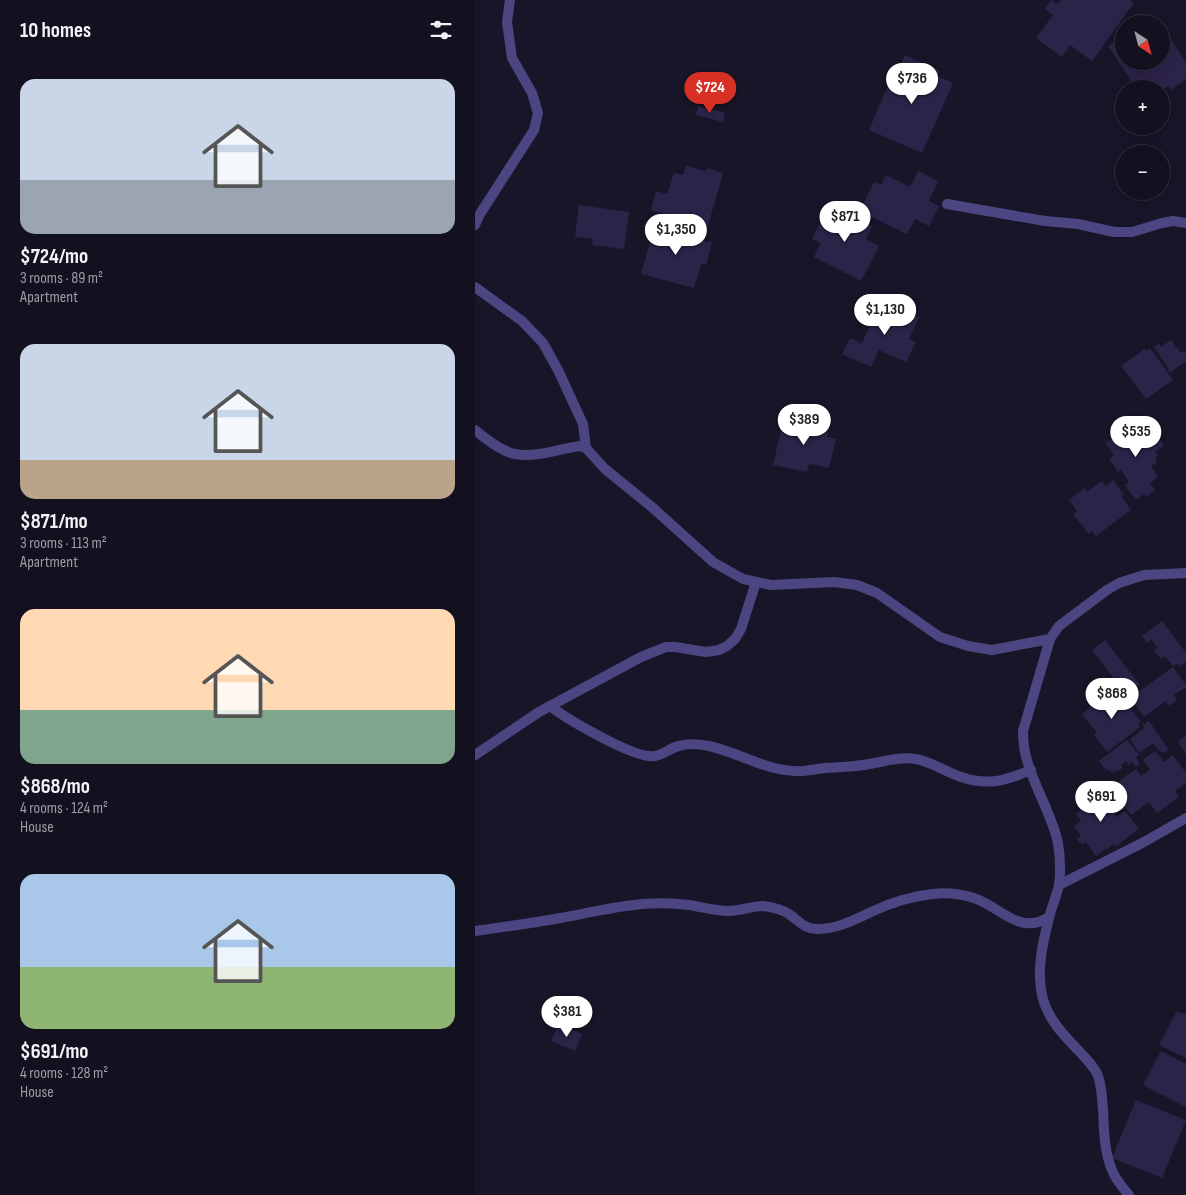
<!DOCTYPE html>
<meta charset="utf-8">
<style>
body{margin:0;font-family:"Sofia Sans Condensed",sans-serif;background:#201e2c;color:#f1f3f6;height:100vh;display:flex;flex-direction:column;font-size:19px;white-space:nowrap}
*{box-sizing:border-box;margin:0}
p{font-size:16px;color:#9d9da4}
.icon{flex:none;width:28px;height:28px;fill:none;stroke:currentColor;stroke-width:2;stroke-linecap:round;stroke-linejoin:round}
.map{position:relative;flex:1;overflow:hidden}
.panel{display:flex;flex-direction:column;background:#13101f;width:475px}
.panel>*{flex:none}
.needle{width:32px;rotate:144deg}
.fabs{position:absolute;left:640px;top:15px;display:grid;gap:10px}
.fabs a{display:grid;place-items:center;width:55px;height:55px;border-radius:50%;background:#13101f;box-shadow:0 2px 12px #0003,0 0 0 1px #32303d;font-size:25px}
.price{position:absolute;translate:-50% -42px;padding:0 11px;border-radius:18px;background:#fff;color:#222;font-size:16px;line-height:32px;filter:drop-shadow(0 1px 2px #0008)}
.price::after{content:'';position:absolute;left:50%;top:30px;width:15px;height:11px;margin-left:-8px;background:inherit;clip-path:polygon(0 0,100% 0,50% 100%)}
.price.selected{background:#d93025;color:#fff}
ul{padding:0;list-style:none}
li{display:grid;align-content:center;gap:10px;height:265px;padding:0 20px}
li span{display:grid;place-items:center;height:155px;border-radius:15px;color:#555}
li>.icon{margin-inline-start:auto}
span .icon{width:90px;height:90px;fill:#fffc;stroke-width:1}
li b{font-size:21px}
h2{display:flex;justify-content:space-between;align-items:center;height:60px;padding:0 20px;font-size:21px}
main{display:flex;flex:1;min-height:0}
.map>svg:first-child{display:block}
.building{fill:#2c2348}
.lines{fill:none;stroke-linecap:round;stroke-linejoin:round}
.minor{stroke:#4b4682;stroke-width:10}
</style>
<main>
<section class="panel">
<h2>10 homes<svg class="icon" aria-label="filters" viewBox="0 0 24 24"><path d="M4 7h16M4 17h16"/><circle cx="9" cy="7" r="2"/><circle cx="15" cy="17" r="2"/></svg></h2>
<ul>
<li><span style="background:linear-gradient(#c9d6e8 65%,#9aa5b1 0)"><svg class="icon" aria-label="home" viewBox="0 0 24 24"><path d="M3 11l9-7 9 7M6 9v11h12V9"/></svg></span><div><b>$724/mo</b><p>3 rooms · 89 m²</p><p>Apartment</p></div></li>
<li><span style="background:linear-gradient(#c9d6e8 75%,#b9a48a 0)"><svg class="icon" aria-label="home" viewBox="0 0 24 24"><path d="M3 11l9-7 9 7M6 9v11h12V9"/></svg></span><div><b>$871/mo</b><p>3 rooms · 113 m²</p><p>Apartment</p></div></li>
<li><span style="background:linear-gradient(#ffd9b3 65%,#7fa58c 0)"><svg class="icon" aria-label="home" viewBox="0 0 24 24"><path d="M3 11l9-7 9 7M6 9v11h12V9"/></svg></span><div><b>$868/mo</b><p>4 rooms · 124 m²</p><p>House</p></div></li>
<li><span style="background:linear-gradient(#a9c7e8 60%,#8fb573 0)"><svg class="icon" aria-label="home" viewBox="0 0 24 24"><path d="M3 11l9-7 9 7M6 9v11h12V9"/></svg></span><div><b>$691/mo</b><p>4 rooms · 128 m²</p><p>House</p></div></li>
</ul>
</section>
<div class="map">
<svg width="711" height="1195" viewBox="0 0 711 1195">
<rect width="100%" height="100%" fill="#191529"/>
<g class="building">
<polygon points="576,0 583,4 586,0 655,0 659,3 617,61 595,45 587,57 561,38 578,15 570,9"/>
<polygon points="688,28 711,62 711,79 696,90 693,86 686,91 686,89 662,89 633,46 647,36 645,32 649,29 649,61 686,61 686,29"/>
<polygon points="430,55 465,71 462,76 478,83 447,153 394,130 415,81 418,83"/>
<polygon points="223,106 250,113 248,122 221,115"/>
<polygon points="211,166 231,171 232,168 248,173 233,226 176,210 181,191 192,194 199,173 208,175"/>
<polygon points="443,171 463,181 454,201 464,206 454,226 440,219 432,234 385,211 399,182 406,185 411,175 435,187"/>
<polygon points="104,205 154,212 149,249 117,245 118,239 100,237"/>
<polygon points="354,205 397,226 391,239 404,246 386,281 339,257 346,243 337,239"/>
<polygon points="180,224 230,237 229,241 237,242 231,265 226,264 219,288 166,274"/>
<polygon points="406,300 444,317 434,339 441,342 431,362 404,350 396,367 367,354 375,338 387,343"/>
<polygon points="696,340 706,353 709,351 711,353 711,361 695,373 693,370 694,369 679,347 684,344 686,347"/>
<polygon points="675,348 698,380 671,399 646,366 670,349 671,351"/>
<polygon points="309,417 354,427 352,437 361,439 354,468 334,464 332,472 298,465"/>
<polygon points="672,421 689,445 680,452 683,455 680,457 682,462 676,466 683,477 675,483 680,490 671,497 669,494 661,500 650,485 654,482 646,470 643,472 634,459 639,455 630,443 652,429 655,433"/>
<polygon points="638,480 649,495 646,496 656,510 621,536 617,531 614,534 598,514 602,511 594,500 610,488 612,492 627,481 631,486"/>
<polygon points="687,621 711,653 711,662 705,666 703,663 698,666 690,656 686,659 679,650 683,648 676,639 672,643 667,636"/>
<polygon points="630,640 665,685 652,695 617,650"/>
<polygon points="698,667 711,685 711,687 699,695 702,700 693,706 691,701 669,717 659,703 663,700 659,695"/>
<polygon points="640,688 666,721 663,724 665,727 632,752 619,735 622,733 607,714"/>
<polygon points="674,721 694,750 688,753 686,751 685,752 678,743 664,753 655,739 670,728 667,725"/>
<polygon points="711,736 711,755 703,741"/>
<polygon points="652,740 664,755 661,757 665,764 661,767 657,762 654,765 651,761 646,765 648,768 643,771 642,770 637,773 635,770 633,771 632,769 631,770 624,761"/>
<polygon points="680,751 689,762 698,755 711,773 711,783 700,791 704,797 682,813 674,802 656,815 636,787 661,769 666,776 675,769 668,760"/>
<polygon points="616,783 642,817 650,811 664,829 640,847 639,844 631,850 630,849 621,856 611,842 607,845 602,839 606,836 599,826 606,820 601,814 606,810 603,807 607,804 604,801 610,796 606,790"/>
<polygon points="702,1011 711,1015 711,1058 684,1045"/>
<polygon points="84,1024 107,1034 100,1051 76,1041"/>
<polygon points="686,1051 711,1064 711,1107 668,1085"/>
<polygon points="661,1100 711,1120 687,1178 637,1158"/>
</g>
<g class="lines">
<g class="minor">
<polyline points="472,204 570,221 603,224 639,232 657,232 687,223 698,221 711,223"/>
<polyline points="0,225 5,214 59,130 63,113 57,93 37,58 32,22 35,0"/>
<polyline points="0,287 47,321 68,343 83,370 108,424 111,448"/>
<path d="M0 430C10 438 27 452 40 454 61 458 83 449 105 446L111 448 130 469 178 508 238 562 268 579 296 585 359 582 382 585 402 593 465 637 493 646 517 650 575 639"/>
<path d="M75 706C92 719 161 760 180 756 188 755 195 748 204 746 213 743 224 744 234 746 266 753 294 773 328 771 335 770 343 769 350 768 363 767 376 767 388 765 405 763 423 756 441 759 457 762 471 772 486 777 513 786 530 781 556 770"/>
<polyline points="0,755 64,712 166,657 191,647 200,647 231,652 244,650 252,646 260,639 266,629 281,582"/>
<polyline points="584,885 669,842 711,818"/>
<path d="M0 931C29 927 58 923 86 918 113 913 141 906 168 904 183 903 199 903 214 905 226 907 238 910 251 911 264 912 276 906 288 906 297 907 306 909 314 914 323 920 330 930 343 929 362 929 379 920 396 912 415 903 437 896 458 894 471 892 486 894 499 898 526 907 544 936 574 917"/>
<path d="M654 1195C647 1187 640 1179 637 1170 629 1151 629 1130 628 1110 627 1099 627 1087 623 1076 620 1067 611 1059 605 1052 583 1030 565 1010 565 978 564 957 570 934 575 914 578 904 582 894 584 885 586 871 585 856 583 843 575 805 547 771 548 731L575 639 584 626 632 590 644 583 669 575 711 573"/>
</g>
</g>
</svg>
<div class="fabs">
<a><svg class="needle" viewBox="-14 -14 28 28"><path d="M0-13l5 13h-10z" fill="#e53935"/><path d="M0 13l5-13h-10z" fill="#9d9da4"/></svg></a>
<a>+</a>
<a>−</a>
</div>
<b class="price" style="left:437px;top:105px">$736</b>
<b class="price selected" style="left:235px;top:114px">$724</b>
<b class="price" style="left:370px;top:243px">$871</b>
<b class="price" style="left:201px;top:256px">$1,350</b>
<b class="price" style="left:410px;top:336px">$1,130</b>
<b class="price" style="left:329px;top:446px">$389</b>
<b class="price" style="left:661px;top:458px">$535</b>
<b class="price" style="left:637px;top:720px">$868</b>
<b class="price" style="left:626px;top:823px">$691</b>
<b class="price" style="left:92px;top:1038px">$381</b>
</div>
</main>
